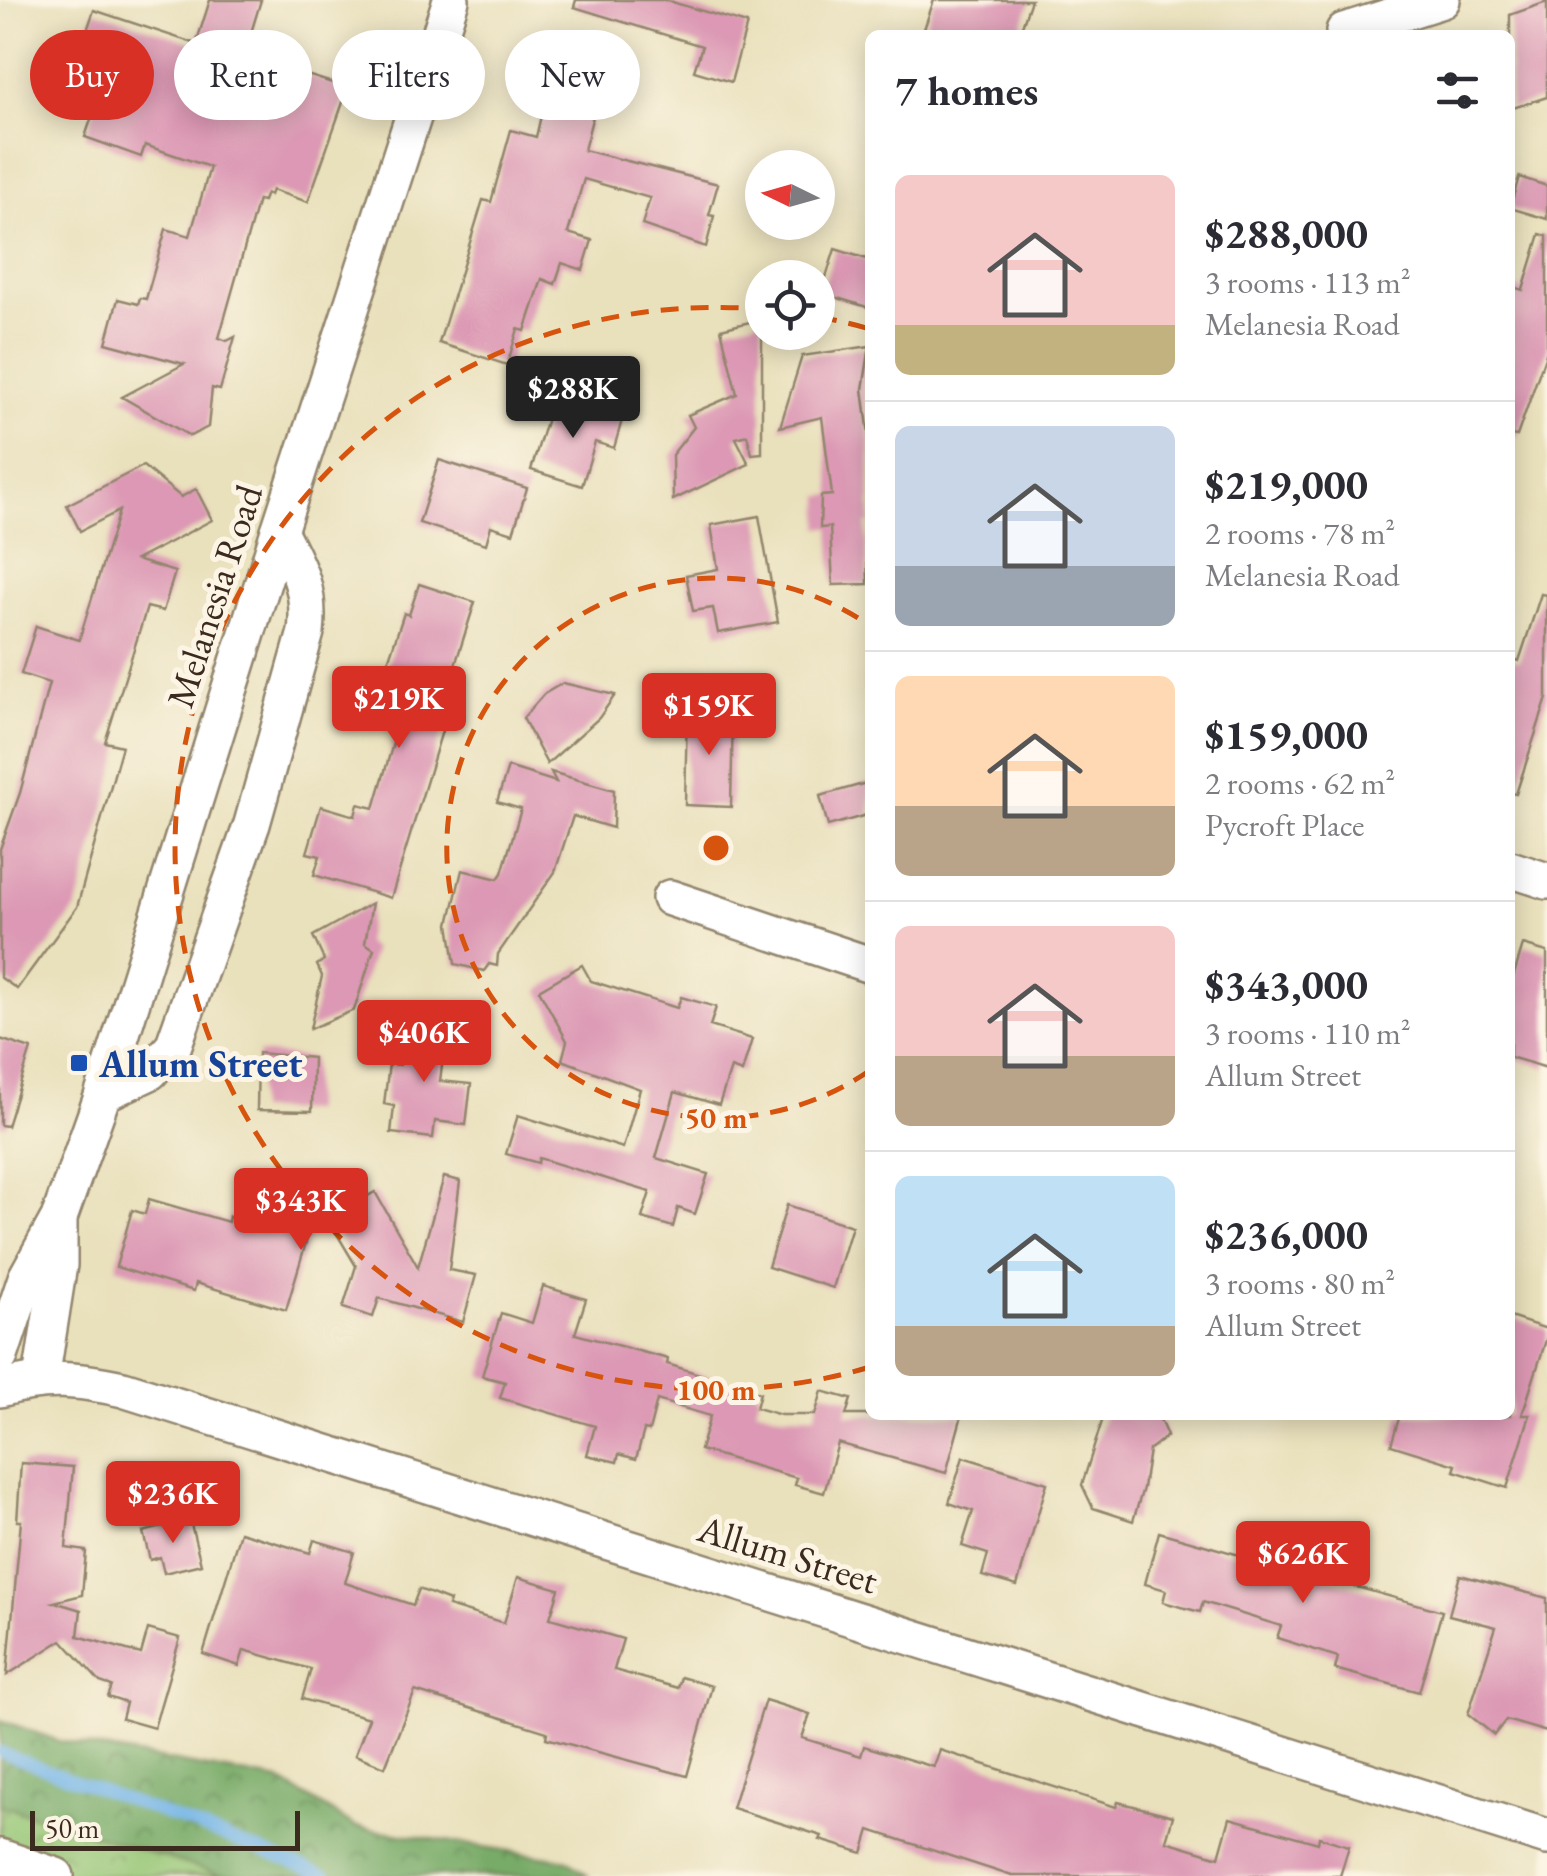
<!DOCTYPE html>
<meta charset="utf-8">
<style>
body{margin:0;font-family:"EB Garamond",serif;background:#f2f2f3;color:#2b2b33;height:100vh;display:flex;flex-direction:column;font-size:38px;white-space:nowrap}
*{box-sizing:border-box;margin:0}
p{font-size:32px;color:#7c7c81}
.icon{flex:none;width:55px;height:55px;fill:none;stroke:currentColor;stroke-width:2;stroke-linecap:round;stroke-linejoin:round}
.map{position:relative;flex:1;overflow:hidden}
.sheet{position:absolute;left:865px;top:30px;width:650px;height:1390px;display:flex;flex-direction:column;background:#fff;border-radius:15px;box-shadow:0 5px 25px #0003}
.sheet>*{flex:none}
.top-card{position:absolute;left:30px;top:30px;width:685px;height:90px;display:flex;gap:20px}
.needle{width:65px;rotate:275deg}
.controls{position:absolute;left:745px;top:150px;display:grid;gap:20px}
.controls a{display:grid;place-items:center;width:90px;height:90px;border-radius:50%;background:#fff;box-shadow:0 5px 25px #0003;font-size:50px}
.scale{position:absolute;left:30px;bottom:25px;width:270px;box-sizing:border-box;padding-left:10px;border:5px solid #3b2a1e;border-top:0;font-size:28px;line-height:35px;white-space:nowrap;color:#3b2a1e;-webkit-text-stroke:8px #fcf5e5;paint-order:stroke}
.price{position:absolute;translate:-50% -85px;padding:0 22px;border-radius:10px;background:#d93025;color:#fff;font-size:32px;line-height:65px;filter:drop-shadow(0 2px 5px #0008)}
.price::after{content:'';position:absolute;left:50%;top:60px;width:30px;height:22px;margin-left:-15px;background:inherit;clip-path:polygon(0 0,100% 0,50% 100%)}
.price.active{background:#222;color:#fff}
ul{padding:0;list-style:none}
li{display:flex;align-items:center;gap:30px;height:250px;padding:0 30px}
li+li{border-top:2px solid #e1e1e2}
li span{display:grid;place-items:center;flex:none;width:280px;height:200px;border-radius:15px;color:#555}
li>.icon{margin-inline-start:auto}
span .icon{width:120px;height:120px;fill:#fffc;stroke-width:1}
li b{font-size:42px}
h2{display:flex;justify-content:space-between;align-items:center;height:120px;padding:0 30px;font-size:42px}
.pill{padding:0 35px;border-radius:45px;background:#fff;box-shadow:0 5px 25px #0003;font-size:35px;line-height:90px}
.pill.active{background:#d93025;color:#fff}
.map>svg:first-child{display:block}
.forest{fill:url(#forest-crowns);stroke:#5a6a42;stroke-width:2.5}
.park{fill:url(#park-crowns);stroke:#68784a;stroke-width:2.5}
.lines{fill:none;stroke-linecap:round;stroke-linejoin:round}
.stream{stroke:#74b5e8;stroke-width:11}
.building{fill:#dc98b4}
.minor-casing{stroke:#92856d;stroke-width:40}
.minor{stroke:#fff;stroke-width:35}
.ring{fill:none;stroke:#d7540e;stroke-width:5;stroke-dasharray:18 12}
.transit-dot{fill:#1a4fb4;stroke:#fcf5e5;stroke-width:4}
.labels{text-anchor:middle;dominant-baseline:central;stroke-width:10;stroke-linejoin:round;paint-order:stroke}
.street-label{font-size:38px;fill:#3b2a1e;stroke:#fcf5e5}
.transit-label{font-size:38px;font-weight:bold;fill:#164399;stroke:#fcf5e5;text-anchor:start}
.centre{fill:#d7540e;stroke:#fcf5e5;stroke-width:5}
.ring-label{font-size:30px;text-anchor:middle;font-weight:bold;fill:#d7540e;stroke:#fcf5e5;stroke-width:10;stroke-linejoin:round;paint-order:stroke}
</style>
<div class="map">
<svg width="1547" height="1876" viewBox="0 0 1547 1876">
<defs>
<pattern id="forest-crowns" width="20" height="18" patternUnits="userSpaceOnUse" patternTransform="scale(2.5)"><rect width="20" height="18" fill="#78ab67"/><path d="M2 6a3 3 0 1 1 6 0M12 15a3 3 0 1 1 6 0" fill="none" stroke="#648b54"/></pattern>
<pattern id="park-crowns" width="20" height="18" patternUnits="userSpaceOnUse" patternTransform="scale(2.5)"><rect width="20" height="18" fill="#96c676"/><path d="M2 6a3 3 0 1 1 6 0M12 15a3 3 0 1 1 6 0" fill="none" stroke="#7ca160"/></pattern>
</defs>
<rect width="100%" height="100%" fill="#fcf5e5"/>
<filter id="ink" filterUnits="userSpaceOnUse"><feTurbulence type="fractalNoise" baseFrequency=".01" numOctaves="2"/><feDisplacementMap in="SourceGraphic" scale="20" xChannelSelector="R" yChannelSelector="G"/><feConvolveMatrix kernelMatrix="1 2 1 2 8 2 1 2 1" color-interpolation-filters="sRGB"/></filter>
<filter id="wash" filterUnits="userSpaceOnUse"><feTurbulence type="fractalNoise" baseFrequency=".0048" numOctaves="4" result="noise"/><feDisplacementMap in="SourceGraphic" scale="40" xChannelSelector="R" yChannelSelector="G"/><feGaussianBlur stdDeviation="2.25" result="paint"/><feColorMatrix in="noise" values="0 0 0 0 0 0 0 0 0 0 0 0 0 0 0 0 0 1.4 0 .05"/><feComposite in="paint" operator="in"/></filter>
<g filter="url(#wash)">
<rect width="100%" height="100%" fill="#e9e0bc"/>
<polygon class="forest" points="0,1720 59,1741 280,1781 356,1827 568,1860 588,1876 156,1876 0,1826"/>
<polygon class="park" points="0,1805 224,1876 0,1876"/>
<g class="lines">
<polyline class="stream" points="0,1752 327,1876"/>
</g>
<g id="blocks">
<g class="building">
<polygon points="210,0 261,0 243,59 300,78 301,73 348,88 308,202 272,190 270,195 266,193 263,201 258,200 219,338 227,341 235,337 220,390 212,388 208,427 190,436 122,397 184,364 106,343 118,299 138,304 140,298 146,299 166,229 190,236 210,167 145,145 141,157 85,137 112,58 81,48 94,10 196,44"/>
<polygon points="576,0 665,0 747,24 731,82 694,71 702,46 574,7"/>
<polygon points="934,0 1031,0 1019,35 922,35"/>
<polygon points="1547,2 1547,97 1510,109 1510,15"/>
<polygon points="536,42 620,64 611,99 598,96 584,150 718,184 709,215 714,216 706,247 642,225 650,198 584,179 568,233 592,240 583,270 562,263 555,284 542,279 525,331 518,329 507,365 439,343 483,200 491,202 511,130 536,137 550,78 527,72"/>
<polygon points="1519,177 1547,186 1547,219 1510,208"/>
<polygon points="1540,234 1547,236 1547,351 1517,436 1510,435 1510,286 1523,290"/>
<polygon points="835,249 870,260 870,308 821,293"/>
<polygon points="762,319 762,453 752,454 747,435 736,438 749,464 673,500 672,455 694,427 688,415 737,394 721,329"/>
<polygon points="870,346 863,389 870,443 870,524 866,524 868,584 833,585 830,527 820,528 821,496 832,495 822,417 780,427 802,356"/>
<polygon points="553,399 622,420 614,448 595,442 582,486 531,470"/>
<polygon points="439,460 527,488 513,533 491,526 486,544 419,523"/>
<polygon points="143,466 181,497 196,489 212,520 136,560 175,572 163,611 147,607 105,742 122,746 77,907 17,989 0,977 0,849 20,793 49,683 21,674 36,626 79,640 119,511 80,531 67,505"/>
<polygon points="759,516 778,622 718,633 713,608 693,611 686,575 718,569 711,525"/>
<polygon points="419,584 475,602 438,719 445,721 391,898 314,875 320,856 307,853 321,806 355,816 358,804 374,808 410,686 383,677 404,613 409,615"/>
<polygon points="1541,594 1547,595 1547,698 1516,794 1510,793 1510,658 1519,661"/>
<polygon points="563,683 615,695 599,718 547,764 523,718 544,694"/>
<polygon points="687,710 733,711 731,807 685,805"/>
<polygon points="508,767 556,782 551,772 614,790 613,828 573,816 555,872 498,954 497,966 489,964 484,971 455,964 449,924 462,870 498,879 502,873 521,809 497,802"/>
<polygon points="870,782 870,814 828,826 820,796"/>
<polygon points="372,903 365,943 374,949 354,1010 310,1029 322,976 317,965 324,960 313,936"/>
<polygon points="1523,945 1547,952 1547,1068 1510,1057 1510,988"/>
<polygon points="582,965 591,981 677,1008 681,997 716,1007 710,1026 752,1039 742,1072 731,1068 719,1105 675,1092 656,1158 708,1174 695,1214 678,1208 673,1227 642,1218 650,1192 539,1158 538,1163 506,1154 518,1115 623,1148 640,1089 562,1060 567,1041 539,990"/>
<polygon points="405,1023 447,1028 440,1081 471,1084 466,1125 435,1121 433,1138 391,1133 394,1106 384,1104 389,1064 400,1065"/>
<polygon points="0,1039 31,1049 7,1126 0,1125"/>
<polygon points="258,1053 313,1058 312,1111 257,1110"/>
<polygon points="444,1177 460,1181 449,1270 476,1275 463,1322 379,1298 373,1317 343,1308 356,1266 318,1202 286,1310 196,1283 194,1291 116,1267 132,1210 145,1214 149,1199 228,1222 229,1216 261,1226 273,1187 345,1209 375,1192 418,1267"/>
<polygon points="787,1205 852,1226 833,1288 768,1267"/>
<polygon points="543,1286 586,1299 575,1334 668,1359 667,1364 760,1393 756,1408 781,1415 815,1415 822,1391 851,1399 846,1415 962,1415 946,1473 838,1443 824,1493 795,1485 797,1478 700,1450 710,1416 657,1400 649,1431 644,1430 636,1459 619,1454 617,1462 587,1455 595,1426 500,1398 505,1382 482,1376 501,1313 532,1323"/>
<polygon points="1510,1317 1547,1329 1547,1337 1522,1415 1530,1415 1507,1488 1454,1471 1456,1465 1391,1445 1400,1415 1510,1415"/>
<polygon points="1104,1415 1158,1415 1167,1436 1149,1450 1143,1488 1133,1521 1093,1508 1082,1485"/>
<polygon points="963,1457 1047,1483 1017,1586 982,1576 988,1554 962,1546 973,1511 949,1503"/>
<polygon points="21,1463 73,1467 66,1548 86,1551 82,1595 54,1602 81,1610 78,1636 141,1654 148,1629 180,1638 154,1728 122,1719 126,1703 108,1697 112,1686 100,1682 62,1640 7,1675 21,1521 17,1521"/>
<polygon points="190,1520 201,1564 164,1573 160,1557 150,1560 143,1532"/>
<polygon points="240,1532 310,1553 314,1540 354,1552 345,1583 413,1605 419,1589 450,1601 448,1606 504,1623 518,1577 559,1589 550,1618 623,1639 614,1670 678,1688 681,1677 712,1686 687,1776 546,1738 547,1732 415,1691 385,1767 355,1755 369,1718 302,1699 311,1669 244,1650 239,1666 203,1654"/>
<polygon points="1159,1532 1260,1561 1263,1549 1287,1556 1292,1540 1319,1548 1314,1563 1327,1567 1324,1578 1442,1611 1419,1692 1335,1669 1338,1657 1277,1638 1281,1626 1203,1602 1200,1612 1163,1602 1166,1590 1145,1584"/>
<polygon points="1460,1575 1547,1598 1547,1732 1506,1720 1494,1735 1468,1714 1496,1627 1449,1615"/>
<polygon points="765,1700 810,1714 802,1738 861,1756 864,1746 934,1767 940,1750 1116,1807 1118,1802 1173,1816 1166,1841 1219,1857 1230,1818 1318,1843 1319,1837 1349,1846 1340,1876 1012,1876 870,1830 863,1853 820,1840 822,1836 732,1808"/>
</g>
</g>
</g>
<g filter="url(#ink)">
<use href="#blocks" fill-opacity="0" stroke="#92856d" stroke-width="2.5"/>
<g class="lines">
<g class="minor-casing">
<g id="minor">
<polyline points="1344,31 1442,0"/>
<polyline points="1510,869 1547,881"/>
<polyline points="670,898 870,965"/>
<path d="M103 1094 150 1072 173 1047 252 824 306 632C311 589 298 568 279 531"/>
<polyline points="0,1356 26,1278 59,1218 103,1094 279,531 451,0"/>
<polyline points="41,1379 59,1265 59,1222"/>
<path d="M0 1389C46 1376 77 1379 123 1389L1547 1837"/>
<polyline points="0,1857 56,1876"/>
</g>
</g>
<use href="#minor" class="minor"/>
</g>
</g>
<g class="ring">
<path d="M869 1071A270 270 0 1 1 869 625"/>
<path d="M870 1367A541 541 0 1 1 758 309M819 317A541 541 0 0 1 870 329"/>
</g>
<rect class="transit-dot" x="69" y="1053" width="20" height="20" rx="5"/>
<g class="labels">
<g class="street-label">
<text transform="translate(214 596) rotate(-72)">Melanesia Road</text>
<text transform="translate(788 1554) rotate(17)">Allum Street</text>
</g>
<g class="transit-label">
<text x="99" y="1063">Allum Street</text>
</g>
</g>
<circle cx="716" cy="848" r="15" class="centre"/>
<g class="ring-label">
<text x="716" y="1128">50 m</text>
<text x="716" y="1400">100 m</text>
</g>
</svg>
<div class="controls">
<a><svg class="needle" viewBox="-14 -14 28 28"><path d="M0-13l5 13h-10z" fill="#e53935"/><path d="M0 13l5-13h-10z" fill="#7c7c81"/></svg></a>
<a><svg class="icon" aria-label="locate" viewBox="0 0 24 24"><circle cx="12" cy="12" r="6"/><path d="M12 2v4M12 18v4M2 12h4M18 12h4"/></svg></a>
</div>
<div class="scale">50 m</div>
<b class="price active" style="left:573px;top:441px">$288K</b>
<b class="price" style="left:399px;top:751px">$219K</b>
<b class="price" style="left:709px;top:758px">$159K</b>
<b class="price" style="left:424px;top:1085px">$406K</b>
<b class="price" style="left:301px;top:1253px">$343K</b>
<b class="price" style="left:173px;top:1546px">$236K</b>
<b class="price" style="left:1303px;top:1606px">$626K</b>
<div class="top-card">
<a class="pill active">Buy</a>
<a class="pill">Rent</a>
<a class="pill">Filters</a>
<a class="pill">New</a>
</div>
<section class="sheet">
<h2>7 homes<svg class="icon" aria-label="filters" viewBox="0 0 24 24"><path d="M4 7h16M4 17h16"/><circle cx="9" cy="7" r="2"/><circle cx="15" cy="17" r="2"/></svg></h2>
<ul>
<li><span style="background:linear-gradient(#f6c9c9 75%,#c2b280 0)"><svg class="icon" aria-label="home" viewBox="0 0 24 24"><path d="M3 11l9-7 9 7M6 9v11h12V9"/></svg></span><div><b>$288,000</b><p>3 rooms · 113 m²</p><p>Melanesia Road</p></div></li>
<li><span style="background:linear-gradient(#c9d6e8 70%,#9aa5b1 0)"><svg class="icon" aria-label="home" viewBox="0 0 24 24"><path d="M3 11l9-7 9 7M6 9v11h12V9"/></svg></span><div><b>$219,000</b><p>2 rooms · 78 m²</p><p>Melanesia Road</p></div></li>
<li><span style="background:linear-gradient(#ffd9b3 65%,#b9a48a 0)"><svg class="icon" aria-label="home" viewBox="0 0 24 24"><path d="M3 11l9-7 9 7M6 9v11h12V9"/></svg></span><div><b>$159,000</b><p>2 rooms · 62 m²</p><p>Pycroft Place</p></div></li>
<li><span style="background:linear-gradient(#f6c9c9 65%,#b9a48a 0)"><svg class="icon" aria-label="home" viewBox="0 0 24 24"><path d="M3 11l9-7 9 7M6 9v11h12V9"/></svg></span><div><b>$343,000</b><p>3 rooms · 110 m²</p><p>Allum Street</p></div></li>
<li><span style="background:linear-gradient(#bfe0f5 75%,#b9a48a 0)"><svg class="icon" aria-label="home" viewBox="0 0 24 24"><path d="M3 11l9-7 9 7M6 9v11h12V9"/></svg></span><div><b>$236,000</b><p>3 rooms · 80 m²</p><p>Allum Street</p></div></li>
</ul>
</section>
</div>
